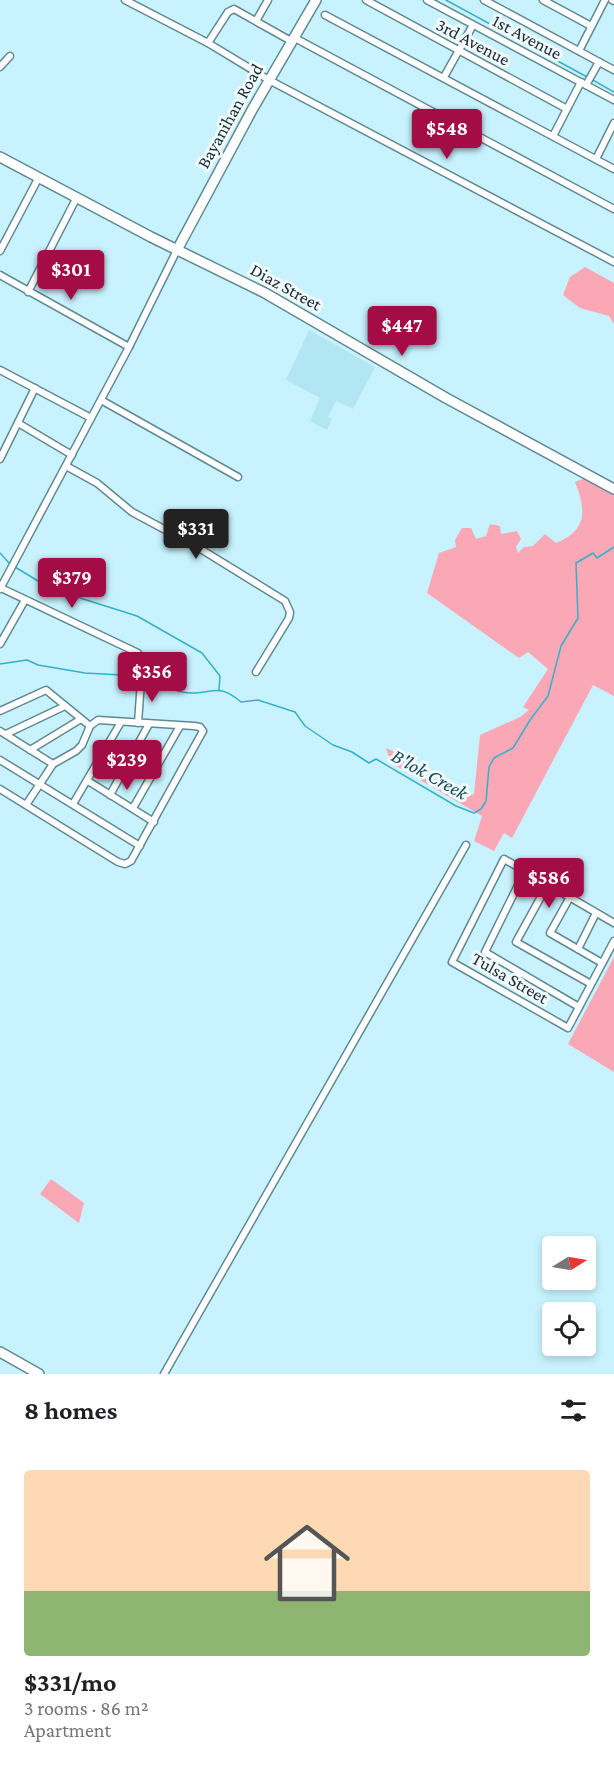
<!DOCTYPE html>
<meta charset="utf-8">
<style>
body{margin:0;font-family:"Crimson Pro",serif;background:#f6f6f6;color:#202124;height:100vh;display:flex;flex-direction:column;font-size:22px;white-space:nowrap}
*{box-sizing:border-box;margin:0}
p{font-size:20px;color:#757577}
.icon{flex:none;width:33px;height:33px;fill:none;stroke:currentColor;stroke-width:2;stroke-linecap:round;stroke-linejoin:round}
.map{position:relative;height:1374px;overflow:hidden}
.details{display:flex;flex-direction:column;background:#fff;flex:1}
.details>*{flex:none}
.needle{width:39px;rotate:79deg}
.controls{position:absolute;left:542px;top:1236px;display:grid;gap:12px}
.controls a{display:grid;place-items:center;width:54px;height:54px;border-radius:6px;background:#fff;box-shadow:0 3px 9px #0003;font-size:30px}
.price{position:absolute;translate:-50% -51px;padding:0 14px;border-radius:6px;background:#a40c45;color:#fff;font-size:20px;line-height:39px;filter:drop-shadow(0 2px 3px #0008)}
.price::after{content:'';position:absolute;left:50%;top:36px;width:18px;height:14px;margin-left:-9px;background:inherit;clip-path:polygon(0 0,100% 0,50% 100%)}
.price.current{background:#222;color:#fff}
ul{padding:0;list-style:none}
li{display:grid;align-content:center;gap:12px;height:318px;padding:0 24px}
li+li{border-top:2px solid #e0e0e0}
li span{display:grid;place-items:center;height:186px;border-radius:6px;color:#555}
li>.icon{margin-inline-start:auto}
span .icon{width:108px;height:108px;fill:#fffc;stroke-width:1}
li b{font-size:26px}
h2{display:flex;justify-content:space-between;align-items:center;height:72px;padding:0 24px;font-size:26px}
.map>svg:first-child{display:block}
.built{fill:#b2e6f3}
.green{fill:#faa7b6}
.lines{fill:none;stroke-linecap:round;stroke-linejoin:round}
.stream{stroke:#37b0c9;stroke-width:1.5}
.street-casing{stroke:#608992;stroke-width:9}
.secondary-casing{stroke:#608992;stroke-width:12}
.street{stroke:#fff;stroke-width:6}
.secondary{stroke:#fff;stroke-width:9}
.labels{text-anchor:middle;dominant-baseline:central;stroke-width:6;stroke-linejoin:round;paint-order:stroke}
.street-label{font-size:18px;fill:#192a2e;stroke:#f1fafc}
.water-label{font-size:20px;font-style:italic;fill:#194c56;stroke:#f1fafc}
</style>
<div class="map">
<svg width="614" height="1374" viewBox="0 0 614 1374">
<rect width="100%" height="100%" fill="#c8f3fe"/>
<polygon class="built" points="309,330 375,367 353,409 336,401 328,417 332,419 327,430 310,421 320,398 286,380"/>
<g class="green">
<polygon points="585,267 614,283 614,324 609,316 580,308 563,295 570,277"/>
<path d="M585 478 614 494V696L593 685 512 838 504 833 494 851 474 841 482 816 391 763 386 748 426 766 432 778 467 796 474 794 480 735 520 717 529 710 523 707 548 669 528 652 519 658 427 593 439 553 456 547 455 540 462 528H471L476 539 486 536 490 524 500 526 501 534 517 531 521 539 516 547 518 553 524 547 533 546 545 534 556 543C588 530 586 510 575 482Z"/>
<polygon points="614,957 614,1072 568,1044"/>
<polygon points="51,1179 84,1203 79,1223 40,1194"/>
</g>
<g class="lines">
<g class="stream">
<polyline points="446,0 587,77"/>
<polyline points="591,79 614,92"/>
<polyline points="0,553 9,563"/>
<polyline points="15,567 43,584 55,586 77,597 137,616 202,653 220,676 219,690"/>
<polyline points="0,664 27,660 38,665 85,673 140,676"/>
<path d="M145 677C159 683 176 693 191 693 214 693 219 683 241 702L258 700 295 712 305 726 333 745 352 752 369 763 376 759 456 806 474 813 481 809 486 801 489 767 494 758 513 748 530 720 548 696 561 646 578 618 576 563 593 553 597 558 614 547"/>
</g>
<g class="street-casing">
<g id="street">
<polyline points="125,0 208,43"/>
<polyline points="366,0 567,109"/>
<polyline points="427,0 614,100"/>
<polyline points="484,0 614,70"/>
<polyline points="543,0 591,26"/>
<polyline points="612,0 614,1"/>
<polyline points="325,15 614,169"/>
<polyline points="256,21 268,0"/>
<polyline points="293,37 614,209"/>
<polyline points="291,41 234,9 228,12 208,43 269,80 614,262"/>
<polyline points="579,51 605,0"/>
<polyline points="0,67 10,56"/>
<polyline points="444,77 473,25"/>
<polyline points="586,85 599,62"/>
<polyline points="553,136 581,82"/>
<polyline points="596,159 614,123"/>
<polyline points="0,251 39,177"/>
<polyline points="0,275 129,347"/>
<polyline points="28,292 77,197"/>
<polyline points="0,370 91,418"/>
<polyline points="101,400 238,477"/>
<polyline points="18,423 72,455"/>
<polyline points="0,459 35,388"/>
<polyline points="66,466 97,483 132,512 199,548 285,601 290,612 289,618 256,672"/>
<polyline points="1,588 138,653 142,667 138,723"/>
<polyline points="0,589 129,347 177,250"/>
<polyline points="0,644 25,600"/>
<polyline points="0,711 46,690 90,726"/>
<polyline points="0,731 53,764"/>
<polyline points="6,734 65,706"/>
<polyline points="30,750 81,719"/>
<polyline points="0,760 140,846"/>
<polyline points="88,781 154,822"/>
<polyline points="0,789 118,862 125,864 131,861 203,731 200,727 194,726 98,720 90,726 82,745 76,751 53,764 26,805"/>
<polyline points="110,795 149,724"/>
<polyline points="73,804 121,722"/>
<polyline points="133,808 180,726"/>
<polyline points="525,871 485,952 579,1007"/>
<polyline points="548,884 516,942 591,984"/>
<polyline points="570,897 550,933 602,963"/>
<polyline points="614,923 504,859 452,962 568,1028 614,941"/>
<polyline points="578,949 596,913"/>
<polyline points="164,1374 466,845"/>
</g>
</g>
<g class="secondary-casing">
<g id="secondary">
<polyline points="0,157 151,237 265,293 446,398 614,489"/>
<polyline points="177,250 252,110 316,0"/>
<polyline points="0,1352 39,1374"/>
</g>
</g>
<use href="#street" class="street"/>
<use href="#secondary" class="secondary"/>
</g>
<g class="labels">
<g class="street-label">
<text transform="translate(527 37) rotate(28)">1st Avenue</text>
<text transform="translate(473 42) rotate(28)">3rd Avenue</text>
<text transform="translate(230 116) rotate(-61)">Bayanihan Road</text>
<text transform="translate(286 287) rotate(29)">Diaz Street</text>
<text transform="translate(510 978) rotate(30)">Tulsa Street</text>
</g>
<g class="water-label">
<text transform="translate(430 774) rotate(29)">B'lok Creek</text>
</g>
</g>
</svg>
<div class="controls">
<a><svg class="needle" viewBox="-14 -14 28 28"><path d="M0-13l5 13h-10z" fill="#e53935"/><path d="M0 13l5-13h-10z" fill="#757577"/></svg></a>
<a><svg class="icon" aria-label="locate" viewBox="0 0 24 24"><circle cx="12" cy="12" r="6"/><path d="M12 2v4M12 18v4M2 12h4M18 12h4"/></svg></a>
</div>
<b class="price" style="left:447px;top:160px">$548</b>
<b class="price" style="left:71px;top:301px">$301</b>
<b class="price" style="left:402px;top:357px">$447</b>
<b class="price current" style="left:196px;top:560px">$331</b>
<b class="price" style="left:72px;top:609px">$379</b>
<b class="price" style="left:152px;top:703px">$356</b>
<b class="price" style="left:127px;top:791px">$239</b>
<b class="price" style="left:549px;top:909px">$586</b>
</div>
<section class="details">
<h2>8 homes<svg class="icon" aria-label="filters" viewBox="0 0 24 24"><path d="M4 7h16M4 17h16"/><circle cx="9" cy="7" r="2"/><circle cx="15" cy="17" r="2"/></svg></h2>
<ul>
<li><span style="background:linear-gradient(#ffd9b3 65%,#8fb573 0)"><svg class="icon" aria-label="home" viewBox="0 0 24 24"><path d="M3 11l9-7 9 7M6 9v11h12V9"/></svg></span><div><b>$331/mo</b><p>3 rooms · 86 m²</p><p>Apartment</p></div></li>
</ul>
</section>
